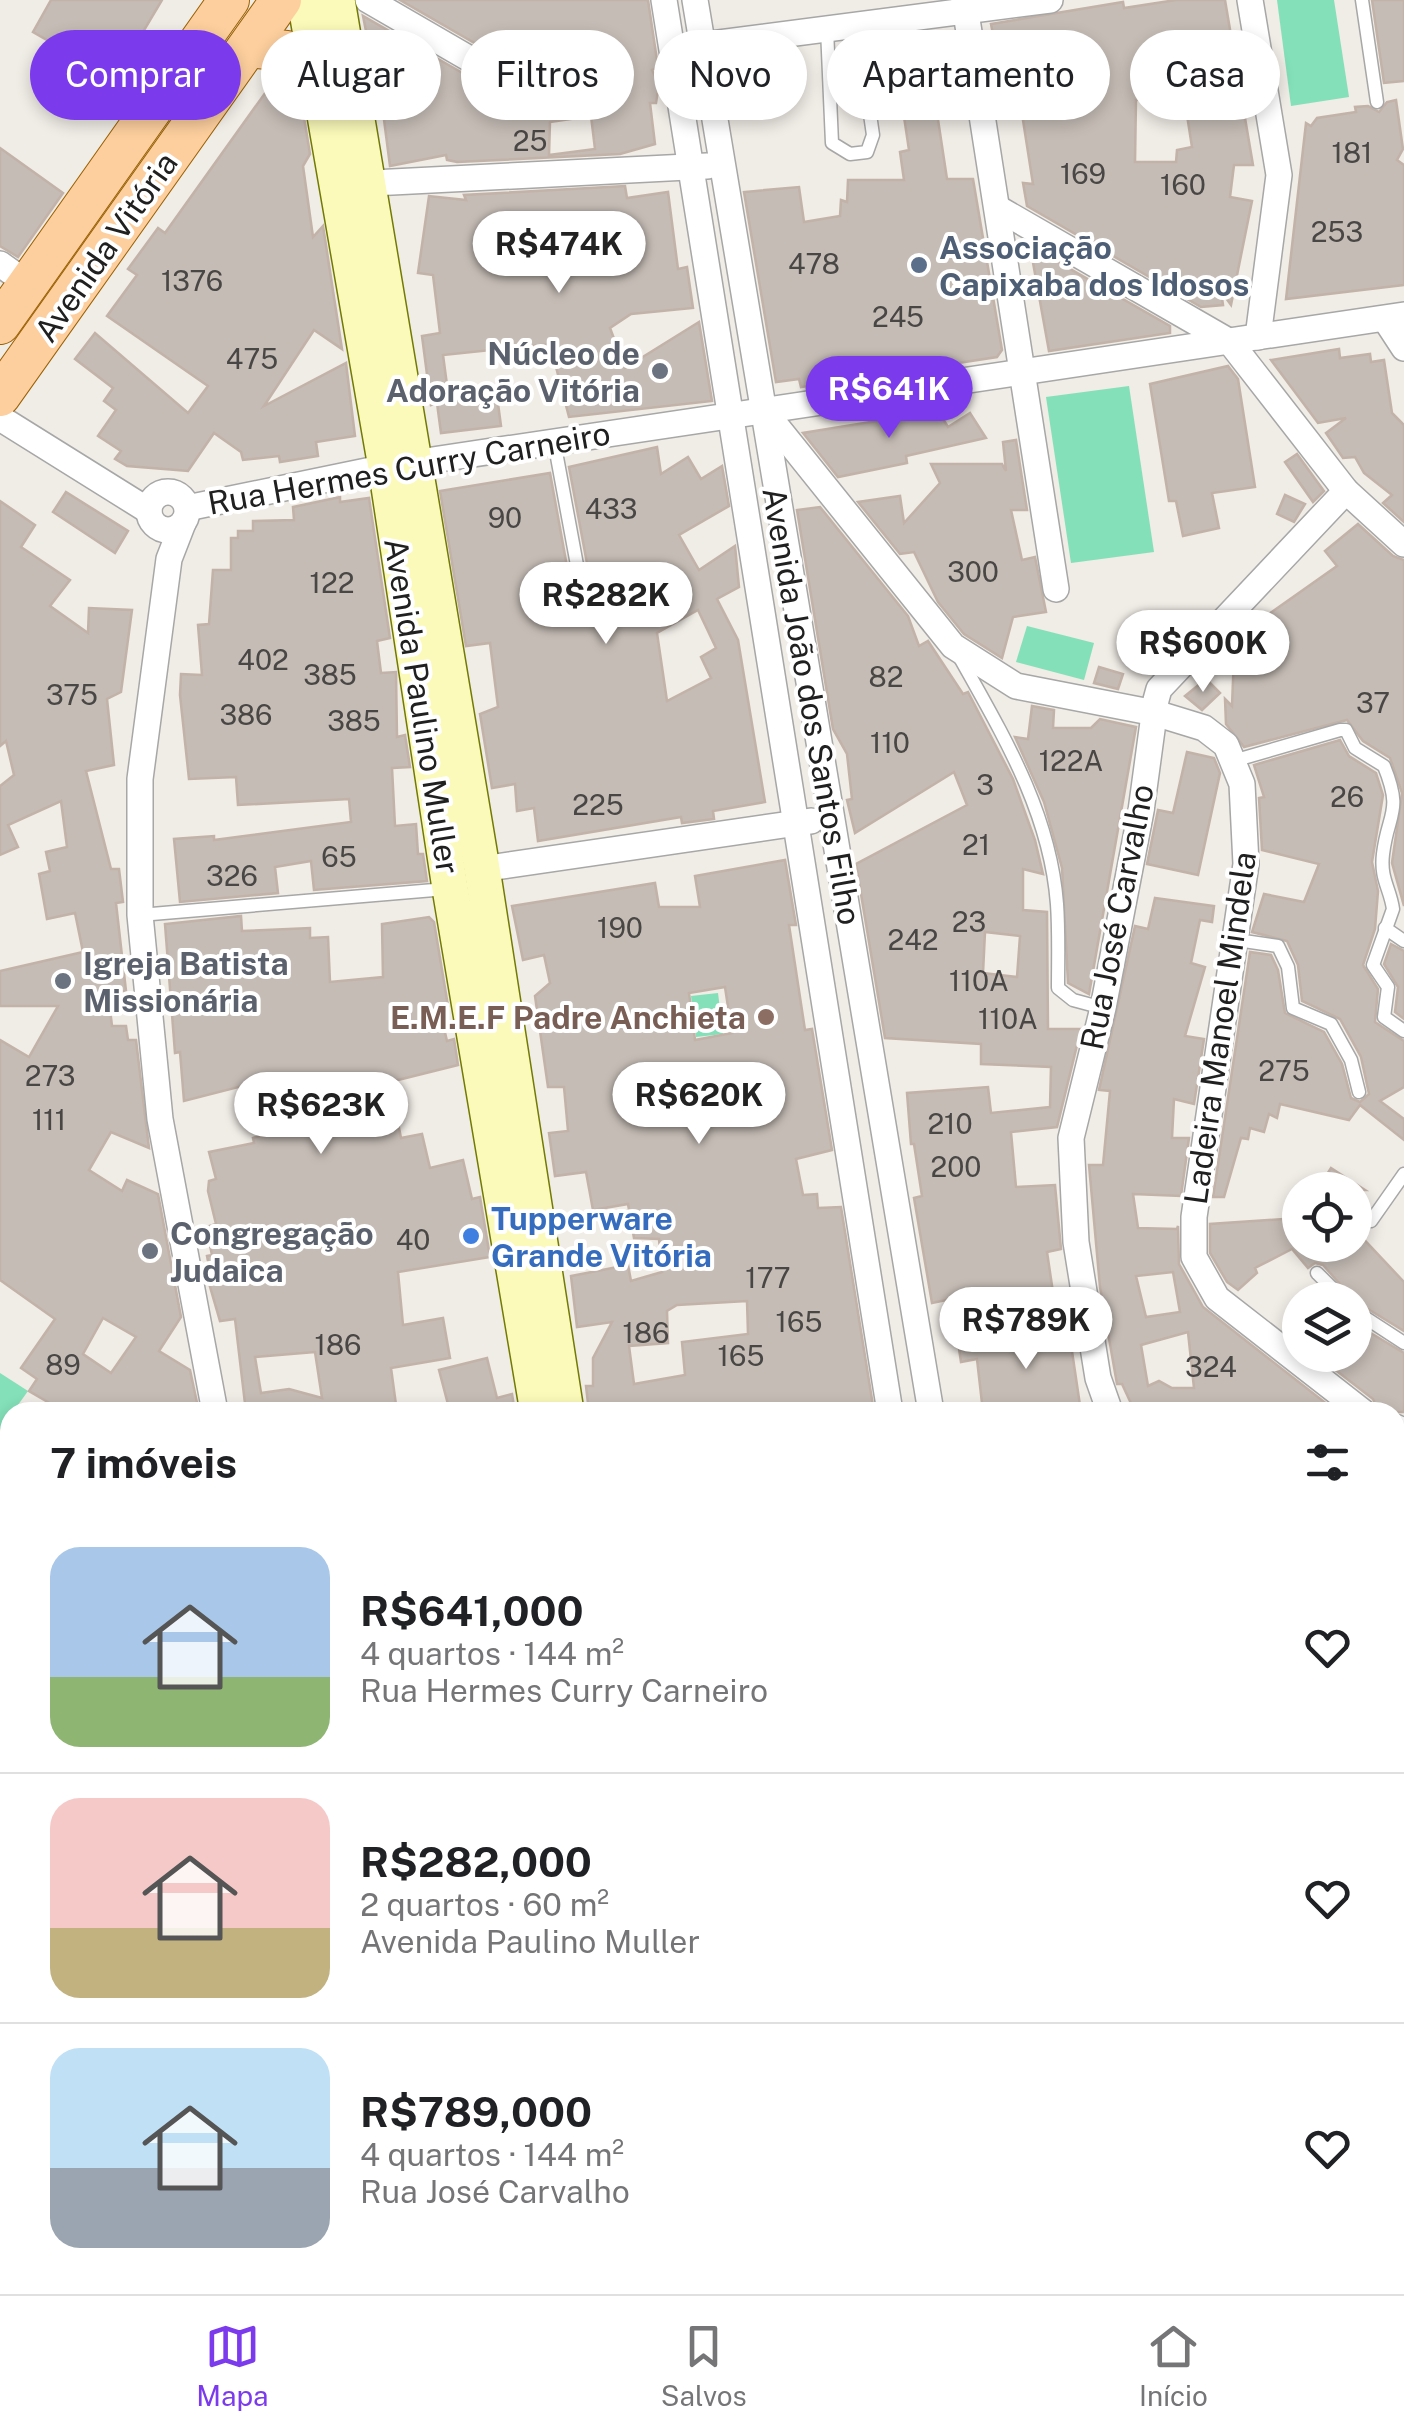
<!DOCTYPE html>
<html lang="pt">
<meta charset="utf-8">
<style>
body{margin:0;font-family:"Public Sans",sans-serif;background:#f6f6f6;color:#202124;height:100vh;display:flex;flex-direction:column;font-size:38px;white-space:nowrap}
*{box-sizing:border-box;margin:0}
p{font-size:32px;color:#757577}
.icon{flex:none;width:55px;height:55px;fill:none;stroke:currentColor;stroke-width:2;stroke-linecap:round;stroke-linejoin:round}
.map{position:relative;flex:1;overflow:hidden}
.sheet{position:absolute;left:0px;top:1402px;width:1405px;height:892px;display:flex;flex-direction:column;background:#fff;border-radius:30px 30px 0 0;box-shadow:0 5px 15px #0003}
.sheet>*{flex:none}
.banner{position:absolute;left:30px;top:30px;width:1345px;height:90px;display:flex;gap:20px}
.controls{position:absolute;left:1282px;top:1172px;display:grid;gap:20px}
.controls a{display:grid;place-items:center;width:90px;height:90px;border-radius:50%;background:#fff;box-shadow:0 5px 15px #0003;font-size:50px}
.price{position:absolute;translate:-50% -85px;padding:0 22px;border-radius:35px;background:#fff;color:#222;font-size:32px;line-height:65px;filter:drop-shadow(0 2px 5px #0008)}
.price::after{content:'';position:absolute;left:50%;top:60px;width:30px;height:22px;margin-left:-15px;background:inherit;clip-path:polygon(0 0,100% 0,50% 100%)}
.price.selected{background:#7c3aed;color:#fff}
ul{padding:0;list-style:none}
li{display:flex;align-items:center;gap:30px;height:250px;padding:0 50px}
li+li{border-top:2px solid #e0e0e0}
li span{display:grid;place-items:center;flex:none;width:280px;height:200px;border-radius:30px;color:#555}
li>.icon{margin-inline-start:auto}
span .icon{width:120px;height:120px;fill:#fffc;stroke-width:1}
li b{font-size:42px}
h2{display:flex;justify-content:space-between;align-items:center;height:120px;padding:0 50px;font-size:42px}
.pill{padding:0 35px;border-radius:45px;background:#fff;box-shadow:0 5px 15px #0003;font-size:35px;line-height:90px}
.pill.selected{background:#7c3aed;color:#fff}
.tab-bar{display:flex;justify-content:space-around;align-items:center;height:140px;border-top:2px solid #e0e0e0;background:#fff;font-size:28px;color:#757577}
.tab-bar a{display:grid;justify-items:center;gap:5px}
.tab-bar .selected{color:#7c3aed}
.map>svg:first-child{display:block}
.education{fill:#fffde0}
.pitch{fill:#83e0b8}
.water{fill:#a6d5de}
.building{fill:#c5bcb5;stroke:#c2b2a8;stroke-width:2.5;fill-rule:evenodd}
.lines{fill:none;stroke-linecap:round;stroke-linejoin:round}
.lane-casing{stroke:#a7a7a7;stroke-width:15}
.street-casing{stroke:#a7a7a7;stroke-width:28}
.secondary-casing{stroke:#737a03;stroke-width:38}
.primary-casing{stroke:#9b6000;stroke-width:42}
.lane{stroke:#fff;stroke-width:12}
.street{stroke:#fff;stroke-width:25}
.secondary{stroke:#fbfaba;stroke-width:35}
.primary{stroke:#fdcf9e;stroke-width:40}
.service-dot{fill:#5c6f8a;stroke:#fff;stroke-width:4}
.worship-dot{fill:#6b7280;stroke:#fff;stroke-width:4}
.education-dot{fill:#8d6e63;stroke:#fff;stroke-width:4}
.shop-dot{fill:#3f7fe0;stroke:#fff;stroke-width:4}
.labels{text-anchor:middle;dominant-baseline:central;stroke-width:8;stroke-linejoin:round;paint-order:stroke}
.number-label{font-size:28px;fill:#494745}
.street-label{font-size:32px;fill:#202020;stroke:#fff}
.service-label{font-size:32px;font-weight:bold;fill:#4e5e75;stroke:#fff;text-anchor:start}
.worship-label{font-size:32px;font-weight:bold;fill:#5b616d;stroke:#fff;text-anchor:start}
.education-label{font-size:32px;font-weight:bold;fill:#785e54;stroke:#fff;text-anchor:end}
.shop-label{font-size:32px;font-weight:bold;fill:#366cbe;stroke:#fff;text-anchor:start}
</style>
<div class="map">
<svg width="1404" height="2294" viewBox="0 0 1404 2294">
<rect width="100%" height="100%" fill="#f0ece6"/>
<polygon class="education" points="0,1622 10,1629 10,1940 0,1942"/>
<g class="pitch">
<polygon points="1277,0 1334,0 1349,97 1291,106"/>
<polygon points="1129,386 1154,552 1071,563 1046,397"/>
<polygon points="1027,626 1094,643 1084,680 1016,662"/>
<polygon points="718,993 723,1034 696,1037 691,996"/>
<polygon points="0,1373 28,1391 0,1430"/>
</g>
<polygon class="water" points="1404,1821 1404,2294 0,2294 0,2096 10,2093 10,2285 1395,2285 1395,1824"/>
<g class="building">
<polygon points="51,0 162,0 115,79 33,32"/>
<path d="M400 0H648L658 67 652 70 659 84 656 103H650L655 144 620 154 457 162 447 160 446 155 390 166 383 112 420 104 370 68 368 57 379 41 366 31 363 16 487 87 503 86 510 74 502 59ZM591 116 595 149 549 155 550 122Z"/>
<path d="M1176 0H1225L1253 165H1234L1230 197 1252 201 1231 305 1221 291 1223 305 1201 307 1027 206 1023 183 1033 184 1020 101H1012L1013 58 998 60 991 24 1123 2 1124 8ZM1184 96 1192 147 1177 150 1176 162H1135L1136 100Z"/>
<polygon points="1372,0 1404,0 1404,81 1384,83"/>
<polygon points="927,47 947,179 973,179 1002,350 997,357 801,387 799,379 776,382 744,192 799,187 804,222 840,216 841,200 847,202 848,180 904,180 900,152 909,150 900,90 906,89 900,51"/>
<polygon points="278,75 300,93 310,154 303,166 313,237 323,226 342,349 314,330 264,406 346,363 355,436 316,442 318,456 280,462 279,456 243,460 241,452 214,433 188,471 127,466 115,459 121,451 98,436 116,410 104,401 113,388 75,359 95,333 188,413 208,386 107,316 137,275 128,269 158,228 165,233"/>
<polygon points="1396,100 1403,149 1397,160 1404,165 1404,285 1286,299 1306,123 1311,126 1317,118 1356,112 1355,107 1368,106 1379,112 1387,102"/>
<polygon points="0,148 63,193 18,257 0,246"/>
<polygon points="625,186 627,198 668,192 678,269 687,267 693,308 631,314 610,328 625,368 699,322 712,401 569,417 550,344 443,355 449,400 497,396 501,426 441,433 437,403 431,405 422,336 440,333 433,275 418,273 429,196 466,200 464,195"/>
<polygon points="1030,246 1170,326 1170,333 1049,351"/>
<polygon points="1339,349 1340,358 1370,354 1371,362 1384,360 1392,413 1404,425 1404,522 1383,503 1392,495 1364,473 1355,457 1343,458 1326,433 1346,418 1318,423 1271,360"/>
<polygon points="1228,366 1238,379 1255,487 1212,493 1219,528 1183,536 1176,501 1169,501 1150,384"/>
<polygon points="938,411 948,427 970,413 986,438 906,456 907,463 838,477 803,433"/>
<polygon points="1016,440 1027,510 1011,510 1022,560 1035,557 1046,612 1013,617 1002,658 964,634 938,602 914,552 900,554 858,502 900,496 904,523 940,483 931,464 1002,464 1006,471 1003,442"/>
<path d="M657 447 661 474 688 457 701 479 722 466 729 506 679 535 699 570 735 546 739 587 717 599 738 640 765 802 713 811 714 819 682 823 681 817 538 841 534 808 517 811 515 784 492 788 480 714 498 707 490 643 466 646 440 491 550 473 572 594 585 602 592 590 569 467ZM698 610 716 648 701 657 711 678 667 701 657 633Z"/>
<polygon points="1297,454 1324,491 1313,502 1285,462"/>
<polygon points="66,492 128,531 115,553 53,512"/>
<polygon points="1285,495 1305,504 1294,522 1277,514"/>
<polygon points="340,497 340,502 369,498 390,638 377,641 381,673 396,672 397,737 405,735 410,767 392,768 395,826 416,824 418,854 423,854 427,881 314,890 311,861 275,867 278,893 180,902 174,839 214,836 214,840 351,822 349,799 238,805 236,777 189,779 180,695 181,674 202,675 198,625 209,624 213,570 231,570 231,538 238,538 238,531 253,531 253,521 294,520 293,507"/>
<path d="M0 501 35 525 21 547 70 580 50 606 88 633 89 608 132 610 121 692 107 699 114 765 86 771 111 869H119L123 902 116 903 126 991 108 993 112 1026H126L128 1040H136L149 1148 111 1132 89 1170 122 1191 127 1180 158 1194 181 1317 159 1351 190 1370 199 1412H65L29 1391 37 1379 21 1368 55 1319 0 1280V1040L29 1057 58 1006H0V971L83 952 75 913 47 919 39 874 50 871 46 852 67 847 61 801 8 825 18 847 0 855V786L14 775 6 741 0 746ZM103 1318 136 1337 111 1373 83 1354Z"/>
<path d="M820 507 908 616 919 646 928 641 963 694 968 692 1013 779 1035 840 1043 874 1023 869V910L1047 912 1048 1029H1081L1057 1127 1011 1132 1016 1187 1055 1185 1061 1249 1047 1252 1054 1299 953 1318 951 1299 932 1303 914 1198 922 1196 914 1144H911L907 1093 988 1087 991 1113 1050 1107 1051 1067 981 1064V1044L885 1038 856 864 967 805 954 772 855 833 847 800 852 799 847 754 833 729 797 510ZM985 932 1020 936 1017 977 983 973Z"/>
<polygon points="1358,524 1393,556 1404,560 1404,906 1392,863 1402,793 1390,758 1363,741 1347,720 1244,747 1226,724 1225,699 1232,706 1234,655 1230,650 1269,614 1337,566 1325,551"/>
<polygon points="1099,667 1123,674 1118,689 1094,683"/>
<polygon points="1206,679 1220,693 1202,710 1185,696"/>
<polygon points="1032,706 1054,710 1053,728 1091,728 1100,719 1136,727 1089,994 1068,983 1062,868 1044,802 1015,737 1028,739"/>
<polygon points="1340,740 1349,756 1376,773 1383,795 1372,862 1378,891 1375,929 1363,965 1378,989 1375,1022 1404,1041 1404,1087 1380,1101 1404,1119 1404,1140 1360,1105 1349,1120 1280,1104 1277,1118 1269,1114 1264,1132 1250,1128 1248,1139 1241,1138 1224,1197 1213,1197 1250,952 1271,955 1278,970 1285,1013 1324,1032 1342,1064 1351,1098 1360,1102 1369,1094 1361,1057 1340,1019 1302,1001 1298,965 1287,941 1252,932 1264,894 1304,902 1319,864 1262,850 1259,798 1264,797 1254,765"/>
<polygon points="1187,752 1214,758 1220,773 1198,875 1147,864 1158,810 1173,813"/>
<path d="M785 860 796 925H789L805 1030 812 1029 832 1150 796 1159 803 1195 817 1194 818 1208 841 1207 874 1412H589L586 1386H593V1358L612 1322 577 1327 571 1276 628 1265 631 1281 662 1272 659 1239 634 1238 628 1204 593 1210 586 1172 555 1176 549 1133 568 1131 564 1087H548L535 996 550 983 544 955 523 960 512 906 655 883 659 907H700L695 876ZM725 987 732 1033 695 1040 689 993ZM747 1301 748 1334 682 1342 685 1375 634 1384 629 1346 668 1343 667 1311 677 1305Z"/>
<path d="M1155 898 1214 906 1212 922 1200 920 1191 963 1205 967 1185 1036 1204 1039 1194 1104 1174 1099 1172 1138H1189L1181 1196 1133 1194 1138 1228 1177 1229 1178 1226 1179 1264 1203 1307 1337 1412H1135L1122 1384H1117L1100 1287 1089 1165H1103L1110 1091 1099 1090 1135 926 1148 929ZM1173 1272 1180 1312 1146 1317 1136 1276ZM1188 1332 1194 1388H1172L1159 1381 1148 1386 1141 1345Z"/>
<path d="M241 916 242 931 310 928V938L328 937 330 982 383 977 382 924 429 917 434 922 448 1006 439 1007 447 1041 454 1039 458 1065 390 1082 401 1138 422 1134 430 1168 463 1160 472 1199 480 1197 490 1257 398 1272 403 1325 443 1318 450 1358 391 1368 397 1412H246L235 1319 220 1321 204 1266H209L207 1256 212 1255 206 1227 216 1224 208 1191 209 1181 216 1179 209 1152 254 1143 253 1138 274 1132 262 1081 184 1101 180 1052 175 1053 165 924ZM315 1352 322 1398 289 1389 261 1393 255 1357Z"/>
<polygon points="1391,944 1404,951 1404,1019 1395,1012 1398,987 1384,964"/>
<polygon points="1331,1168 1365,1190 1317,1190"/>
<polygon points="1283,1219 1293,1245 1355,1245 1355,1230 1404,1282 1404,1331 1355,1301 1323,1265 1315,1263 1308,1268 1292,1249 1255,1268 1257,1273 1238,1290 1227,1282 1210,1253 1210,1224"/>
<polygon points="1069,1331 1081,1412 1036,1412 1035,1404 983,1412 977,1359 961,1362 958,1342"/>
<polygon points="1369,1332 1404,1353 1404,1412 1379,1412 1373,1399 1316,1355 1355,1355 1355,1347"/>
<polygon points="487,1358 497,1398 512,1394 515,1412 450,1412 439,1370"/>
</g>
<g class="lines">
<g class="lane-casing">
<g id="lane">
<polyline points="1362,0 1377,102"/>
<polyline points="827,29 832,143 850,154 867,152 873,135 857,25"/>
<polyline points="554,441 582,592"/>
<path d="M959 656C1003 735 1050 812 1057 904 1059 932 1058 960 1058 988L1073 1000 1103 1008"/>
<path d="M1233 761 1340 730H1346L1355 748 1384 766C1403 813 1388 812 1383 854 1380 879 1390 888 1393 909L1373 965 1388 987 1384 1017 1404 1031"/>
<polyline points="140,915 446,889"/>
<polyline points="1385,928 1404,941"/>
<polyline points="1237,940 1278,946 1288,967 1293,1008 1331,1024 1351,1060 1359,1092"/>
<polyline points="1371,1221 1404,1174"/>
<polyline points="1317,1273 1344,1300"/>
<polyline points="1355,1311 1404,1343"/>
<polyline points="1395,1623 1404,1622"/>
<polyline points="0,1921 10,1920"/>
</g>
</g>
<g class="street-casing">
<g id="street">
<polyline points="368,0 494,73"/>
<polyline points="664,0 890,1412"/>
<polyline points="695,0 931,1412"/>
<polyline points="964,0 1056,589"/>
<polyline points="1250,0 1279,175 1258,337"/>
<polyline points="688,47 1050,0"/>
<polyline points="353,184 707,166"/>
<polyline points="999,209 1230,342 1346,491 1404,544"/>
<polyline points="0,264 28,284"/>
<polyline points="1385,319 1404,348"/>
<polyline points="765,412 953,646 1016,686 1155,713 1204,728 1226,745 1242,784 1246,864 1194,1217 1194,1257 1217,1298 1363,1412"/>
<polyline points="0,418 149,511"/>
<circle cx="168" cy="511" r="19"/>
<polyline points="187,508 386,467 1404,315"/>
<polyline points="183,523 169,559 140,779 140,915 160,1119 215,1412"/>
<polyline points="482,869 811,821"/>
<polyline points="1110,1412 1098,1378 1076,1242 1071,1138 1103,1008 1141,811 1156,700 1159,689 1346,491"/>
<polyline points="1395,1427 1404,1431"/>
<polyline points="0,1563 10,1570"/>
<polyline points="0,1607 10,1614"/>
</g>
</g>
<g class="secondary-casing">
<g id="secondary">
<polyline points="305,0 386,467 450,888 538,1412"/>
<polyline points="337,0 482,869 566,1412"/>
<polyline points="1395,1723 1404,1721"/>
<polyline points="1395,1766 1404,1765"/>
<polyline points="0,1980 10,1978"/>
<polyline points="0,2030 10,2028"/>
</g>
</g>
<g class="primary-casing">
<g id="primary">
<polyline points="249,47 286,51 315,75"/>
<polyline points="0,324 229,0"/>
<polyline points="0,396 281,0"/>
</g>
</g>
<use href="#lane" class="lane"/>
<use href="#street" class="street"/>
<use href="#secondary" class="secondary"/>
<use href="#primary" class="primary"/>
</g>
<circle class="service-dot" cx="919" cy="265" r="10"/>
<g class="worship-dot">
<circle cx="660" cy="371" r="10"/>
<circle cx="63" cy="981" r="10"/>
<circle cx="150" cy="1251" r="10"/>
</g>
<circle class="education-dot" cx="766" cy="1017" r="10"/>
<circle class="shop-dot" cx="471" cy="1236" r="10"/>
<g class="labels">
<g class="number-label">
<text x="530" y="140">25</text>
<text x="1352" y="152">181</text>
<text x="1083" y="173">169</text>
<text x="1183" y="184">160</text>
<text x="1337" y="231">253</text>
<text x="814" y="263">478</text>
<text x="192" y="280">1376</text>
<text x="898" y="316">245</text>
<text x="252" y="358">475</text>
<text x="611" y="508">433</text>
<text x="505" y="517">90</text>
<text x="973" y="571">300</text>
<text x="332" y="582">122</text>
<text x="263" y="659">402</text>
<text x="330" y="674">385</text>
<text x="886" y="676">82</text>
<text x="72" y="694">375</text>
<text x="1373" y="702">37</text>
<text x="246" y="714">386</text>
<text x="354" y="720">385</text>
<text x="890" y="742">110</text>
<text x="1071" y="760">122A</text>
<text x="985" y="784">3</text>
<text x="1347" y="796">26</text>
<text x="598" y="804">225</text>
<text x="976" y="844">21</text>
<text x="339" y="856">65</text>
<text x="232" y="875">326</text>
<text x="969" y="921">23</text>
<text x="620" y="927">190</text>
<text x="913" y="939">242</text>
<text x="979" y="980">110A</text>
<text x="1008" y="1018">110A</text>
<text x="1284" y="1070">275</text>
<text x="50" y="1075">273</text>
<text x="49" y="1119">111</text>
<text x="950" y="1123">210</text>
<text x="956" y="1166">200</text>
<text x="413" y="1239">40</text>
<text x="768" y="1277">177</text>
<text x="799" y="1321">165</text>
<text x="646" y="1332">186</text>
<text x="338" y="1344">186</text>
<text x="741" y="1355">165</text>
<text x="63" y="1364">89</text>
<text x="1211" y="1366">324</text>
</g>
<g class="street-label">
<text transform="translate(106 247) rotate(-55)">Avenida Vitória</text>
<text transform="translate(409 468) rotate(-10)">Rua Hermes Curry Carneiro</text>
<text transform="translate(422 706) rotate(81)">Avenida Paulino Muller</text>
<text transform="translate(812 706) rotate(80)">Avenida João dos Santos Filho</text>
<text transform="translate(1117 917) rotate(-79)">Rua José Carvalho</text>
<text transform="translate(1220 1028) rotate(-82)">Ladeira Manoel Mindela</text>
</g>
<g class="service-label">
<text x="939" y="247">Associação<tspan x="939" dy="37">Capixaba dos Idosos</tspan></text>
</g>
<g class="worship-label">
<text x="640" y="353" text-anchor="end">Núcleo de<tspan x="640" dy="37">Adoração Vitória</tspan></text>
<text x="83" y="963">Igreja Batista<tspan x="83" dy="37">Missionária</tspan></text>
<text x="170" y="1233">Congregação<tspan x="170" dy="37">Judaica</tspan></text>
</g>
<g class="education-label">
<text x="746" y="1017">E.M.E.F Padre Anchieta</text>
</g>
<g class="shop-label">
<text x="491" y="1218">Tupperware<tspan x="491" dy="37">Grande Vitória</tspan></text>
</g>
</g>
</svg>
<div class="controls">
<a><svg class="icon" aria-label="locate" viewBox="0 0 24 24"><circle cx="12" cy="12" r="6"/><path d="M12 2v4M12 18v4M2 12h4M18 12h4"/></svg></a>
<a><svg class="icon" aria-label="layers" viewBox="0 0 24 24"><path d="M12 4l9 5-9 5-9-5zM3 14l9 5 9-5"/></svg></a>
</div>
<b class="price" style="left:559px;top:296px">R$474K</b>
<b class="price selected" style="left:889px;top:441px">R$641K</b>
<b class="price" style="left:606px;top:647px">R$282K</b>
<b class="price" style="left:1203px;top:695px">R$600K</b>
<b class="price" style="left:699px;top:1147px">R$620K</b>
<b class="price" style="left:321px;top:1157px">R$623K</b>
<b class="price" style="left:1026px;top:1372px">R$789K</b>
<div class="banner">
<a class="pill selected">Comprar</a>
<a class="pill">Alugar</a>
<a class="pill">Filtros</a>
<a class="pill">Novo</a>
<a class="pill">Apartamento</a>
<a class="pill">Casa</a>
</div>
<section class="sheet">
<h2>7 imóveis<svg class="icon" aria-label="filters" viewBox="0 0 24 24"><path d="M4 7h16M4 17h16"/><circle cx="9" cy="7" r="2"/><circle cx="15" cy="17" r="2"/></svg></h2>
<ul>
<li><span style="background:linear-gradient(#a9c7e8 65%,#8fb573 0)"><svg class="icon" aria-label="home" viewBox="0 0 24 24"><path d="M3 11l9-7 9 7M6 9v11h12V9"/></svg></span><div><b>R$641,000</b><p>4 quartos · 144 m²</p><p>Rua Hermes Curry Carneiro</p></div><svg class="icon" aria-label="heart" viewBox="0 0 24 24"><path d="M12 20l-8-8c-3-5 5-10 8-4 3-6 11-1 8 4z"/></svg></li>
<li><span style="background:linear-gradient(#f6c9c9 65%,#c2b280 0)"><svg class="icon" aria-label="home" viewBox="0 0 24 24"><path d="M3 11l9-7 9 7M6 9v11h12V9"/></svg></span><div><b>R$282,000</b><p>2 quartos · 60 m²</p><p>Avenida Paulino Muller</p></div><svg class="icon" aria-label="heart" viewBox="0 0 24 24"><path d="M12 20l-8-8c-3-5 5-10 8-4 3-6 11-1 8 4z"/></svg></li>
<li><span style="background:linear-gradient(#bfe0f5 60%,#9aa5b1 0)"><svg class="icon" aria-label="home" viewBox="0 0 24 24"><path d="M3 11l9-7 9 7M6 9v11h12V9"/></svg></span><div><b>R$789,000</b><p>4 quartos · 144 m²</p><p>Rua José Carvalho</p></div><svg class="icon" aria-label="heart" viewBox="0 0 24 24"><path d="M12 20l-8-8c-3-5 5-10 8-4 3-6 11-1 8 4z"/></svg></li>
</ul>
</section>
</div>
<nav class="tab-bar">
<a class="selected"><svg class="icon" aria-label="map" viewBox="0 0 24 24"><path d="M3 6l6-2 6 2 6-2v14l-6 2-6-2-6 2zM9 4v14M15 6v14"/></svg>Mapa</a>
<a><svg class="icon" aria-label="saved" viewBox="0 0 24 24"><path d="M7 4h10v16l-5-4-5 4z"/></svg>Salvos</a>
<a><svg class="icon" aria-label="home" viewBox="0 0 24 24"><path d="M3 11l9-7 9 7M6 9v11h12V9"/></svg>Início</a>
</nav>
